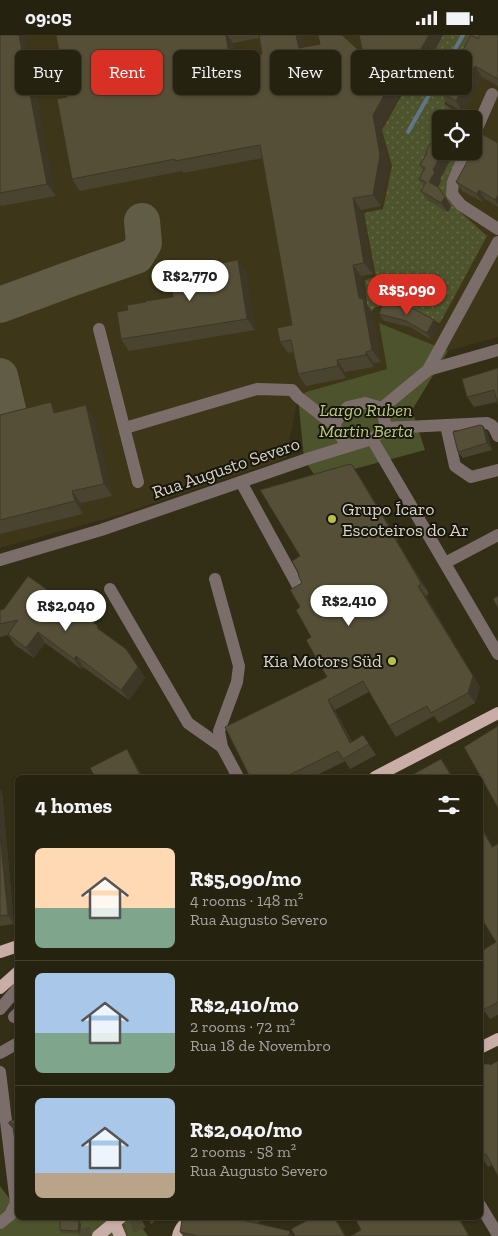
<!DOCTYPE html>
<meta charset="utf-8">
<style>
body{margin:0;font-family:"Zilla Slab",serif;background:#2e2a19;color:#f1f3f6;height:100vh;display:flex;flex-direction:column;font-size:19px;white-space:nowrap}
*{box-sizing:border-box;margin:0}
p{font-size:16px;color:#a4a49f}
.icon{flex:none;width:28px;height:28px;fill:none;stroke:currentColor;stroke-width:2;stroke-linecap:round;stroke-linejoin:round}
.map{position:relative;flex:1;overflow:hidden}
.sheet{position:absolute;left:15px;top:740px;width:468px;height:445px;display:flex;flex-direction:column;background:#262210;border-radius:8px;box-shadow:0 1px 4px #0004,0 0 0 1px #423f30}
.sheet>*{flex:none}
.top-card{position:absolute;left:15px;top:15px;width:469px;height:45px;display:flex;gap:10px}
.fabs{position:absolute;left:432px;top:75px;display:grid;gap:10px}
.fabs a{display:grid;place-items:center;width:50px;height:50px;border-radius:8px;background:#262210;box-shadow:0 1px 4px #0004,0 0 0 1px #423f30;font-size:25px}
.price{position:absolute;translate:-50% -42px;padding:0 11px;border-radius:18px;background:#fff;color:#222;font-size:16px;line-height:32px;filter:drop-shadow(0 1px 2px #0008)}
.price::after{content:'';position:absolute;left:50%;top:30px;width:15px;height:11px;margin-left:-8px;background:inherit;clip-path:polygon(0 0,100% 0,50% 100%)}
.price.active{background:#d93025;color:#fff}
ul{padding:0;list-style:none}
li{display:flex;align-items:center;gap:15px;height:125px;padding:0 20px}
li+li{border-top:1px solid #423f30}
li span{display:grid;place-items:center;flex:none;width:140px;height:100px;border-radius:8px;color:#555}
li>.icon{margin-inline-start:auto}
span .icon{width:60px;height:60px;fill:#fffc;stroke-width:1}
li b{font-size:21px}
h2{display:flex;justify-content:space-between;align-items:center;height:60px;padding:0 20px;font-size:21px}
.pill{padding:0 18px;border-radius:8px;background:#262210;box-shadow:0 1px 4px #0004,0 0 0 1px #423f30;font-size:18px;line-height:45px}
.pill.active{background:#d93025;color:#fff}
.status{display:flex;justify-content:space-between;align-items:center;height:35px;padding:0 25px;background:#262210;direction:ltr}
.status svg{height:14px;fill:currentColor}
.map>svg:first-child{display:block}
.built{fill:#3d3618;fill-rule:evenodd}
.grass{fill:url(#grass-dots)}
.green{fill:#4d532c}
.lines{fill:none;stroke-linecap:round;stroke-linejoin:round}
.stream{stroke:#627588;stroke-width:4}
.taxiway{stroke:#605c46;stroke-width:36}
.major-tunnel{stroke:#4c4731;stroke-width:12;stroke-dasharray:12 6;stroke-linecap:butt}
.minor{stroke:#7b6e6a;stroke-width:12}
.major{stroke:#c8aea6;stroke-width:12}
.major-bridge{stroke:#c8aea6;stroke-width:12}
.wall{fill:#49442f;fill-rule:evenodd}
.shaded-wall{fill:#3c3726}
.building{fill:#554f37;stroke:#3c3726}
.poi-dot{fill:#b8c147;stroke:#18160c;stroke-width:2}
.labels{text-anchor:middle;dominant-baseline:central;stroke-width:4;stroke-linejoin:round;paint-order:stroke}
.park-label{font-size:18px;font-style:italic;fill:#bcc981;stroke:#18160c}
.street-label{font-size:18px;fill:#d8d5c7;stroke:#18160c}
.poi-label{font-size:18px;fill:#d8d5c7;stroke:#18160c;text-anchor:start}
</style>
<div class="status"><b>09:05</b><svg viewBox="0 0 49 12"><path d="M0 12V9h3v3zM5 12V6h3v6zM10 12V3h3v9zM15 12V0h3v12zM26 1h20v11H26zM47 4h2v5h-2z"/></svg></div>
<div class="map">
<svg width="498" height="1201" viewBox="0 0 498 1201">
<defs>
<pattern id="grass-dots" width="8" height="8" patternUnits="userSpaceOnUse" patternTransform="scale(1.25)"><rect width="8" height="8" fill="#4d532c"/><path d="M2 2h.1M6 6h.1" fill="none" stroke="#666b49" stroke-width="1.8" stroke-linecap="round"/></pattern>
</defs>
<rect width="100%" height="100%" fill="#332e16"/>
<path class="built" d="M0 0H498V302L448 316 379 289 387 334 306 357 298 362 286 423 119 480 0 513ZM441 84H474V116H441Z"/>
<polygon class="grass" points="436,0 488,0 477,8 444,69 466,84 441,84 441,116 461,116 447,154 458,175 487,201 440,288 417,278 386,269 374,273 368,281 365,245 376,242 364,178 383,174 392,131 382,95"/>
<g class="green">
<polygon points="379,288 448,316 412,375 425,415 317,444 304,424 298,362 306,357 387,334"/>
<polygon points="0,1151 17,1174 18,1182 135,1183 148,1201 0,1201"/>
</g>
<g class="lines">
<polyline class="stream" points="408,97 463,0"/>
<g class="taxiway">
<polyline points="0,270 70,244 136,221 144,208 142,186"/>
<polyline points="0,341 13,396"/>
</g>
<path class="major-tunnel" d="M79 1201C92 1196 102 1198 114 1197 128 1195 140 1189 151 1182"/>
<g class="minor">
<polyline points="474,100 492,59"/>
<polyline points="466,116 453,147 452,159 461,170 498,194"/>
<polyline points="99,294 138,447"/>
<polyline points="428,335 498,207"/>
<polyline points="446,390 455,431 471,442 498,435"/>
<polyline points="125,393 257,354 292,355 298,362 334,390"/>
<path d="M386 393 487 388C494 390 495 395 498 401"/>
<polyline points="372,404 498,619"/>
<polyline points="347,411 334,390 341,379 348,372 365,368 382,373"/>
<polyline points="241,447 298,551"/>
<polyline points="0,525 101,495 310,423 372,404 386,393 382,373 428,335 498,315"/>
<polyline points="445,528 498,500"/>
<polyline points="215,544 239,631 237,647 219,696 222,712 238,742"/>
<polyline points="110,554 188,688 222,712"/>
<polyline points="0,974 18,953"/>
<polyline points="14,982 18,978"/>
<polyline points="0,1018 18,1008"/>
<polyline points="0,1037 16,1168 10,1180 0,1188"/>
<polyline points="480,1170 498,1200"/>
</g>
<g class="major">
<polyline points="375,742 498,678"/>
<polyline points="0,917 18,911"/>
<polyline points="0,953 18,937"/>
<polyline points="480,1013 498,1004"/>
<polyline points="115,1182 115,1189 120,1201"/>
<path d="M178 1201C180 1192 186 1187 193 1182"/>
</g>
<polyline class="major-bridge" points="98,1201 121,1182"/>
</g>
<g class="wall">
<polygon points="0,0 56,161 1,171 0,169"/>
<path d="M56 0H302L304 12 363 19 443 0 420 42 412 37 381 92 388 132 381 171 361 175 373 239 361 241 366 268 371 276 381 327 374 328V332L345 337 346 343 306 351 298 339 293 317 288 318 280 307 292 290 263 123 183 138 182 136 80 156 72 144 67 62ZM259 3 262 19 236 24 233 8Z"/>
<polygon points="498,0 498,51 482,42 463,77 447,68 440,57 478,4"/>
<polygon points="498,108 498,172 485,164 483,167 462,156 456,147"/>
<polygon points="441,116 455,116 440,144 441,146 438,152 451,171 448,177 427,165 421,156 424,151 419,144 423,136 420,130 426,118 426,117"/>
<polygon points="238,225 246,236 255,295 129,316 121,304 128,275 146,267 173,262"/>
<polygon points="379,279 438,292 431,305 410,292 384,286"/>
<polygon points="498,333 497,367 474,372 467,362"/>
<polygon points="57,377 94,382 112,461 81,468 83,479 0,499 0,380"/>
<polygon points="483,391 487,397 492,415 463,423 458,417"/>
<polygon points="359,440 398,505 397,506 429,558 427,559 428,560 426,561 480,652 475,668 439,688 434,681 396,702 389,691 369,657 335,675 352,707 363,700 376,720 350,734 345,726 313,742 250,742 327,642 300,572 302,548 300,521"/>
<polygon points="0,575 101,596 133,624 145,643 129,665 83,632 81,634 45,608 34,623 15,610 8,600 0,602"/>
<polygon points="0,755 2,757 14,889 0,891"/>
<polygon points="480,789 493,812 498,809 498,980 490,984 485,977 480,980 480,917 496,907 484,888 480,891"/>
<polygon points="480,1030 492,1130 488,1132 480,1120"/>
<polygon points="18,1083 18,1098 16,1098 9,1089"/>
<polygon points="185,1182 268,1182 257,1188 294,1201 183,1201 180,1197"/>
<polygon points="79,1186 81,1189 80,1199 62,1198 60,1195"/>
</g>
<g class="shaded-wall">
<polygon points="19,0 25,0 56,161 47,149"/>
<polygon points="226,0 227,0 233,8 238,37 230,25"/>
<polygon points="296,0 302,0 307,25 299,13"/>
<polygon points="429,0 443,0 420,42 412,30"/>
<polygon points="404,25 412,37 381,92 388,132 381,171 373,160 373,80"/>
<polygon points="475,31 482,42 463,77 456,66"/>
<polygon points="443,116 455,116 440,144 441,146 436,156 429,147 433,135"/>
<polygon points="479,155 485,164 483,167 477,159"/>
<polygon points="498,160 498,169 495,165"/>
<polygon points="445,162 451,171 448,177 441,168"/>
<polygon points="353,163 361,175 373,239 364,228"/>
<polygon points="238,225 246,236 255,295 247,284"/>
<polygon points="353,230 361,241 366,268 371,276 381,327 372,315 359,263"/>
<polygon points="434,285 438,292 431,305 427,298"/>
<polygon points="366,317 374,328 374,332 366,320"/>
<polygon points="337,325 345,337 346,343 338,331"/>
<polygon points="51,367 59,379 54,378"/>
<polygon points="86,370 94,382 112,461 104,449"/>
<polygon points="483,391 487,397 492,415 487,408"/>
<polygon points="352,430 359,440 398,505 391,495"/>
<polygon points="72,456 81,468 83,479 75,466"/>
<polygon points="390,495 397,506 429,558 421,548"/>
<polygon points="418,551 426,561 480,652 475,668 468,658"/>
<polygon points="38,597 45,608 34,623 26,613"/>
<polygon points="126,614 145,643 129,665 121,655"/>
<polygon points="76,621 83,632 81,634 74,624"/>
<polygon points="328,665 335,675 357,718 350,708"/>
<polygon points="127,714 133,724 143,742 141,742"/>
<polygon points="441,724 448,733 453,742 452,742"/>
<polygon points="0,755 2,757 14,889 8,880 0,799"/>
<polygon points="480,789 498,821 492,812 480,791"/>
<polygon points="334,1182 335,1182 346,1201 345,1201"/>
<polygon points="458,1182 459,1182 470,1201 469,1201"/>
<polygon points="79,1186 81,1189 80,1199 78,1196"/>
<polygon points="290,1196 294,1201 289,1201"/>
</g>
<g class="building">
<polygon points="0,0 19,0 47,149 0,158"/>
<polygon points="56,0 226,0 230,25 262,19 259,0 296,0 299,13 320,9 318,0 342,0 363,19 359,0 429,0 412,30 404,25 373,80 380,120 373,160 353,163 364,228 353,230 359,263 363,264 372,315 366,317 366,320 337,325 338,331 298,339 291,305 280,307 277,293 292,290 260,110 175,126 175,124 72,144 57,64 67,62"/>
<polygon points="471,0 478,4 480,0 498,0 498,44 475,31 456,66 440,57"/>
<polygon points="448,79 455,84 445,84"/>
<polygon points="441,90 441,116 443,116 433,135 435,137 429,147 438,152 445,162 441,168 421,156 426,147 419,144 425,133 420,130 427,118 426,117"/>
<polygon points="482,99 498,108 498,160 495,165 479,155 477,159 456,147 473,116 474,116 474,114"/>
<polygon points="238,225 247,284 121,304 117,277 128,275 127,270 146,267 145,266 173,262 169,237"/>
<polygon points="383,267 407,273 412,273 434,285 427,298 406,286 379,279"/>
<polygon points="498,333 498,370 494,355 467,362 462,344"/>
<polygon points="51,367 54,378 86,370 104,449 72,456 75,466 0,485 0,380"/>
<polygon points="480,390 483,391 487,408 458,417 453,397"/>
<polygon points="350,429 352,430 391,495 390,495 421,548 420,549 421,550 418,551 473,641 468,658 431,678 427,671 389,691 363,646 328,665 350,708 363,700 369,709 343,724 338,716 285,742 250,742 225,692 327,642 306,605 311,602 296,575 300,572 290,555 302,548 299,542 298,537 292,526 300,521 260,455"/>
<polygon points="28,541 98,591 97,593 126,614 138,632 121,655 76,621 74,624 38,597 26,613 8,599 18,585 0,589 0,575 4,574"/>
<polygon points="498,561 498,573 493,564"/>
<polygon points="498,691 498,773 464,712"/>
<polygon points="127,714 141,742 95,742 90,733"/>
<polygon points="441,724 452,742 408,742"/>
<polygon points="480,791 492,812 498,809 498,967 483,975 480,969 480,917 496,907 480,881"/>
<polygon points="0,799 8,880 0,881"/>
<polygon points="498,1026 498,1141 486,1119 481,1122 480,1120 480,1030 482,1029 489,1029 490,1030"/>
<polygon points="18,1083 18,1089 9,1089 9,1087"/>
<polygon points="185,1182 241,1182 238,1184 290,1196 289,1201 197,1201 180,1197 182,1185"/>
<polygon points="309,1182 334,1182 345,1201 295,1201 291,1194 310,1184"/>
<polygon points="354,1182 458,1182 469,1201 351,1201 361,1195"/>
<polygon points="60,1184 79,1186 78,1196 60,1195"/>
</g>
<g class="poi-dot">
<circle cx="332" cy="484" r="5"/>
<circle cx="392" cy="626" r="5"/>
</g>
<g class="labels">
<g class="park-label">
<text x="366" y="375">Largo Ruben<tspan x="366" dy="21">Martin Berta</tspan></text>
</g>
<g class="street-label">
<text transform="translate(226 433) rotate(-19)">Rua Augusto Severo</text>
</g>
<g class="poi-label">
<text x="342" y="474">Grupo Ícaro<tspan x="342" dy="21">Escoteiros do Ar</tspan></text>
<text x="382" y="626" text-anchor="end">Kia Motors Süd</text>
</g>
</g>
</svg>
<div class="fabs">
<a><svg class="icon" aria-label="locate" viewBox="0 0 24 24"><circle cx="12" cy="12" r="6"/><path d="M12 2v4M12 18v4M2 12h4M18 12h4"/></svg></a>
</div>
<b class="price" style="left:190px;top:267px">R$2,770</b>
<b class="price active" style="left:407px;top:281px">R$5,090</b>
<b class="price" style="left:349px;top:592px">R$2,410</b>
<b class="price" style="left:66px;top:597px">R$2,040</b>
<div class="top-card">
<a class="pill">Buy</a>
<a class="pill active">Rent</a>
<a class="pill">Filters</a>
<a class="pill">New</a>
<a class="pill">Apartment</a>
</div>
<section class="sheet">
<h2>4 homes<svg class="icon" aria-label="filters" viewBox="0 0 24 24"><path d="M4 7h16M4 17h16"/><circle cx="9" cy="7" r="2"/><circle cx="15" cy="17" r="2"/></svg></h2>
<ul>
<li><span style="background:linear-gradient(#ffd9b3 60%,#7fa58c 0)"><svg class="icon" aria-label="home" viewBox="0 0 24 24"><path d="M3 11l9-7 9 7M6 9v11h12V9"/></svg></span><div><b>R$5,090/mo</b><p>4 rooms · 148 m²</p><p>Rua Augusto Severo</p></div></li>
<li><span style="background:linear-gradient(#a9c7e8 60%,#7fa58c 0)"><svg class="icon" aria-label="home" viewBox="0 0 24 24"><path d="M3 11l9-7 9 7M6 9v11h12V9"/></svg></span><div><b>R$2,410/mo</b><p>2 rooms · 72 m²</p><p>Rua 18 de Novembro</p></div></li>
<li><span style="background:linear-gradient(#a9c7e8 75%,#b9a48a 0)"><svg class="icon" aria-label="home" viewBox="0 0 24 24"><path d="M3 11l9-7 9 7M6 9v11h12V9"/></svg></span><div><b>R$2,040/mo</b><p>2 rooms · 58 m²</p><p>Rua Augusto Severo</p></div></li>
</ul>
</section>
</div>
